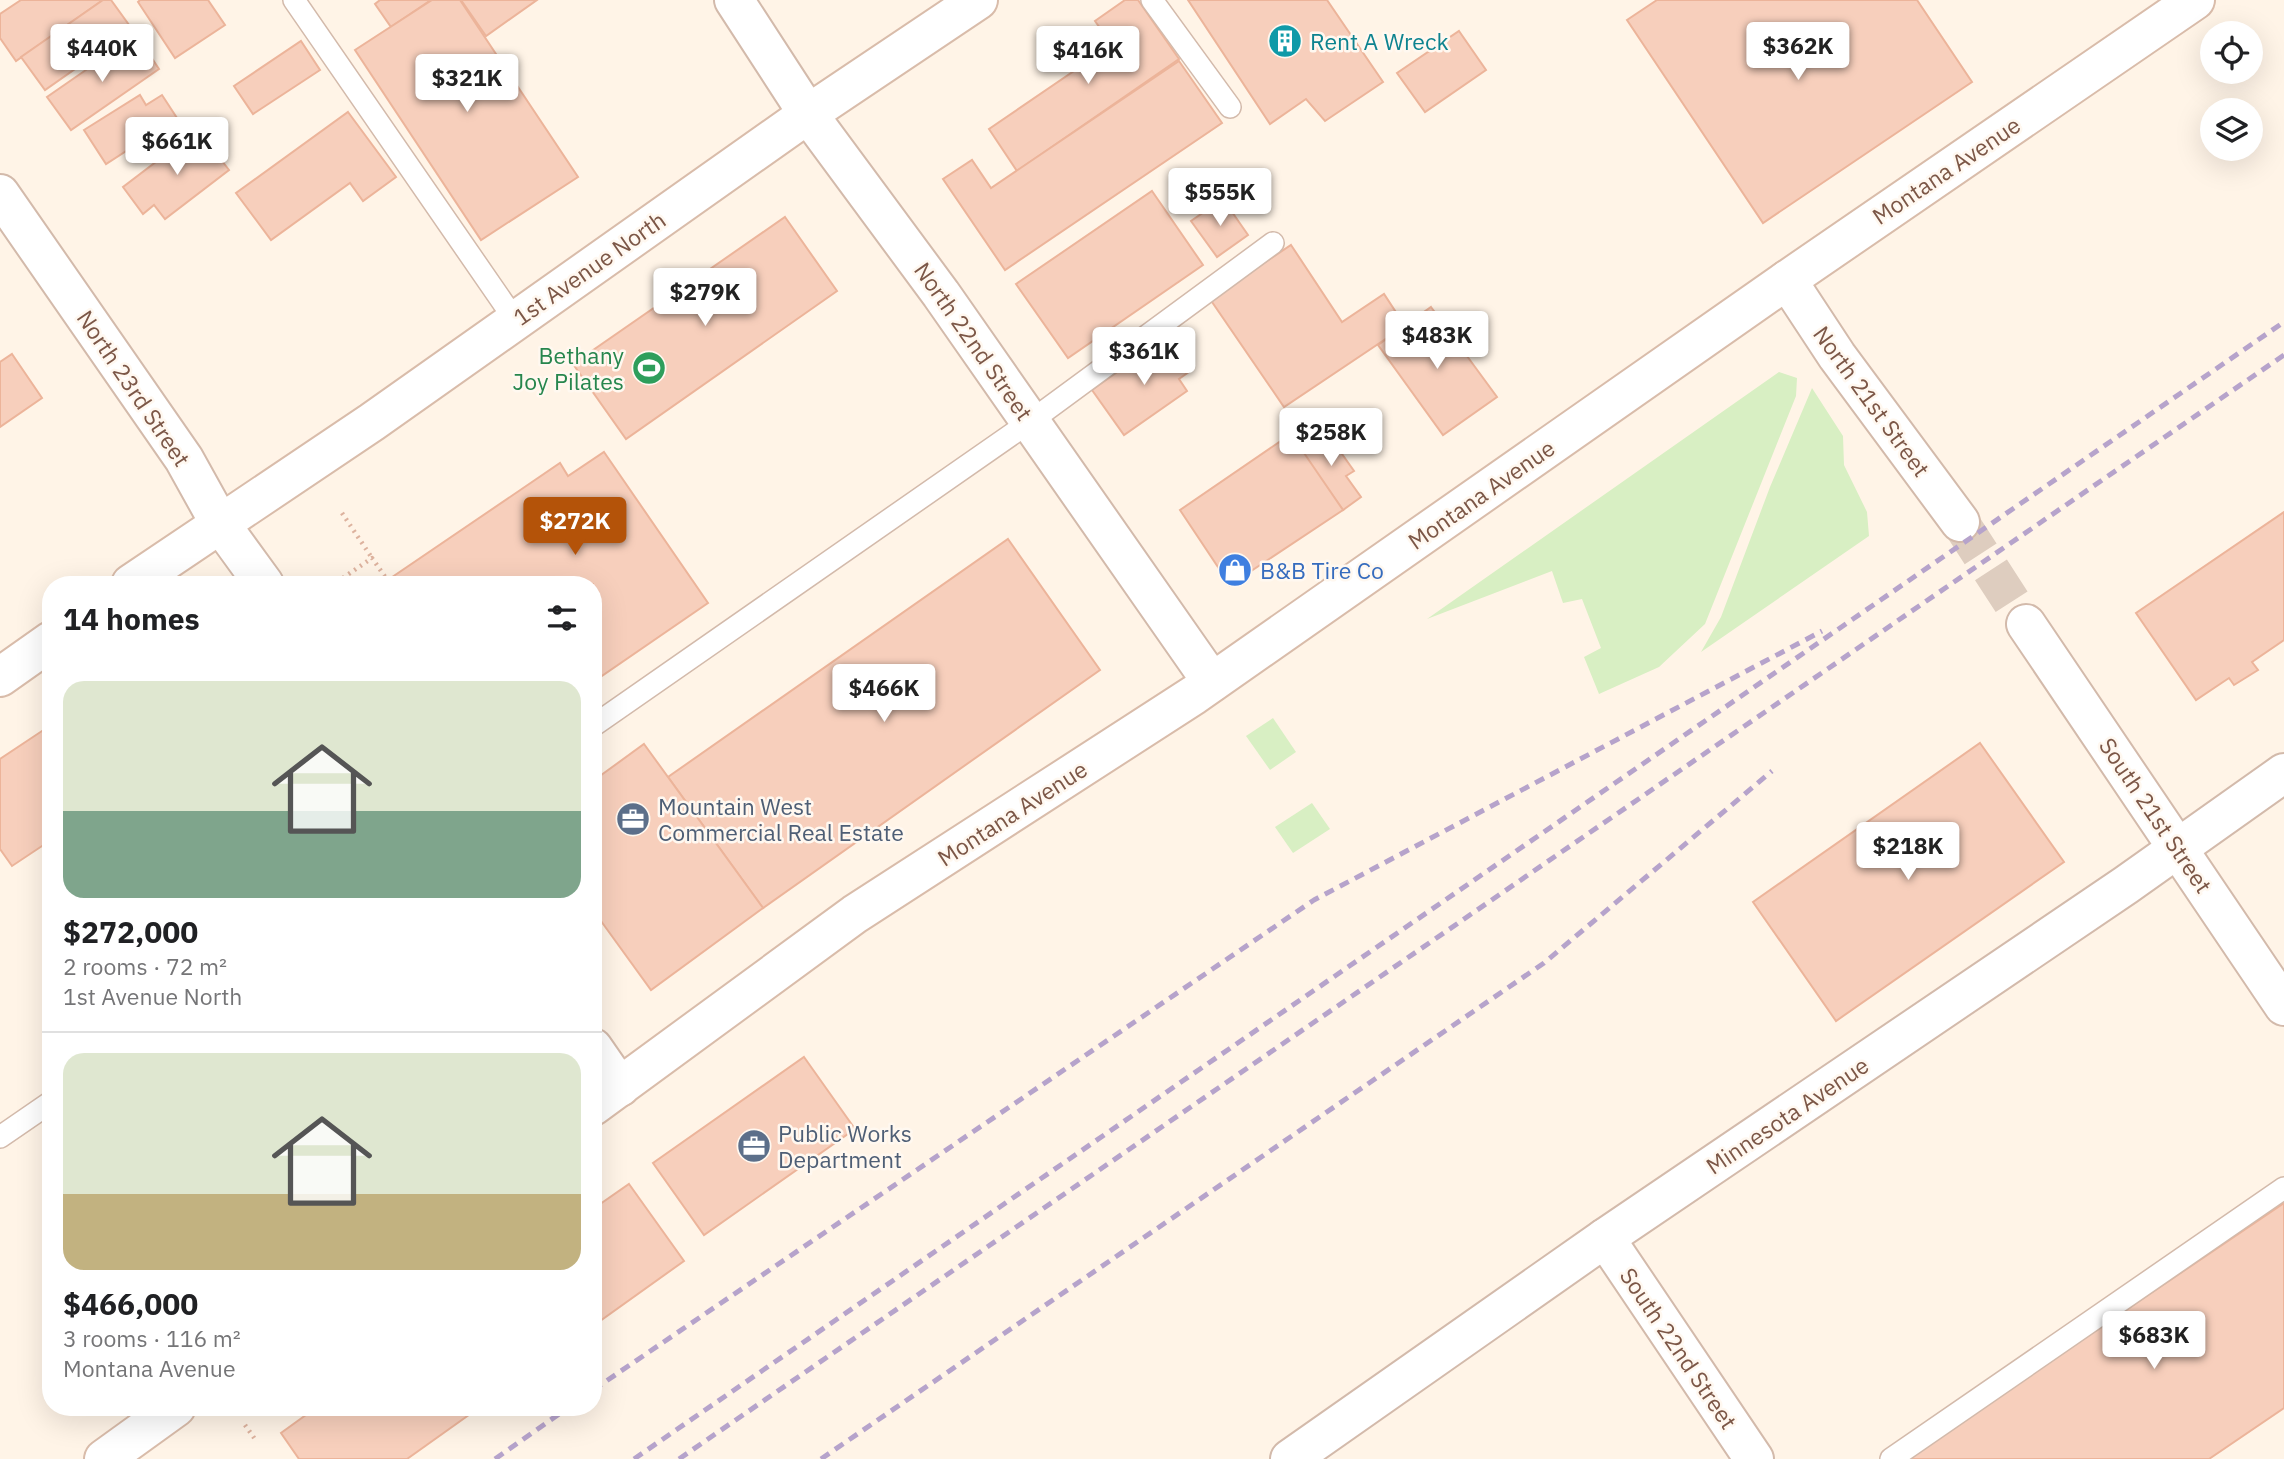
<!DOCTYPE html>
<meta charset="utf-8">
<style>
body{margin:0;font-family:"IBM Plex Sans",sans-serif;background:#f6f6f6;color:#202124;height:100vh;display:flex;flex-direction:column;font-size:26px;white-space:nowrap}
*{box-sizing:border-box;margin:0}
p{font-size:23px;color:#757577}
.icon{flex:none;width:38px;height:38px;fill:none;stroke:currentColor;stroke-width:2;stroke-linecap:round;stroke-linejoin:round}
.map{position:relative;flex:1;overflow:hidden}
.sheet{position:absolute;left:42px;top:576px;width:560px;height:840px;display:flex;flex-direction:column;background:#fff;border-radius:28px;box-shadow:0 7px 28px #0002}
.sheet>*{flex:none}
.buttons{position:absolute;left:2200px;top:21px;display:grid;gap:14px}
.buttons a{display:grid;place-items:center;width:63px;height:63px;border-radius:50%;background:#fff;box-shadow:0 7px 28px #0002;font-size:35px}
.price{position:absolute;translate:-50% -60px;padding:0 16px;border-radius:7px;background:#fff;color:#222;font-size:23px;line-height:46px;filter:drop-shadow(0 2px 4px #0008)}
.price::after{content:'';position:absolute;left:50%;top:42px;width:21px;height:16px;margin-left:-10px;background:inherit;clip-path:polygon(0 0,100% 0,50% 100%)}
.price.active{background:#b45309;color:#fff}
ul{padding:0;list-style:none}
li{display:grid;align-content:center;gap:14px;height:371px;padding:0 21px}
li+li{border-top:2px solid #e0e0e0}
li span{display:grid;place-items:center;height:217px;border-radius:21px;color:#555}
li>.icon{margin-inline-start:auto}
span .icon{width:126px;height:126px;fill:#fffc;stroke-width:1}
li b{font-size:30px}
h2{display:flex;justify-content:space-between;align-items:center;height:84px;padding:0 21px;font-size:30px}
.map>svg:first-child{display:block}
.green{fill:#d8efc3}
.building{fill:#f7cfbc;stroke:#ecb49a;stroke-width:2}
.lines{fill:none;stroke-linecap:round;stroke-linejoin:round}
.street-tunnel{stroke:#decdbf;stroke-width:38;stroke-dasharray:38 19;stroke-linecap:butt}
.lane-casing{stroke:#d3baab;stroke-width:24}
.street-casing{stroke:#d3baab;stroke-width:42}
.secondary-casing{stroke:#d9bcaa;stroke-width:42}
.path{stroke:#ddb29e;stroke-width:4.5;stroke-dasharray:2 5;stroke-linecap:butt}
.lane{stroke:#fff;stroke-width:21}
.street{stroke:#fff;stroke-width:38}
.secondary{stroke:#fff;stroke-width:38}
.rail{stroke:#b6a3cb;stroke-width:5;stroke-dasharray:10 7;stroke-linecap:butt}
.labels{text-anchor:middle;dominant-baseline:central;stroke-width:5;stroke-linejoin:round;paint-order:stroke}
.culture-label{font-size:23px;fill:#0d838f;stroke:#fff8f0;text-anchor:start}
.street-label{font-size:23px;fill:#7c5747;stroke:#fff8f0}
.leisure-label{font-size:23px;fill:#27864d;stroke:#fff8f0;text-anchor:end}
.shop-label{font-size:23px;fill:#366cbe;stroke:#fff8f0;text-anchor:start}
.service-label{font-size:23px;fill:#4e5e75;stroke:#fff8f0;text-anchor:start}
</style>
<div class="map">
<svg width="2284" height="1459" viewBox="0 0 2284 1459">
<rect width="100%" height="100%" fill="#fff4e7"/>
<g class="green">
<polygon points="1779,372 1797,378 1796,396 1705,624 1659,667 1599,694 1584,657 1601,648 1582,599 1563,603 1552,571 1427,619"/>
<polygon points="1812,388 1843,436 1844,465 1867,512 1869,536 1701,652 1721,617 1770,487"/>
<polygon points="1273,718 1296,752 1270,770 1246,736"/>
<polygon points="1312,803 1330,829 1293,853 1275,827"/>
</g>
<g class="building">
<polygon points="21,0 103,0 16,61 0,38 0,14"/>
<polygon points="103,0 111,0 132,29 45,90 21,57"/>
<polygon points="140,0 208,0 225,25 175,58 138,2"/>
<polygon points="380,0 431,0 391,27 375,4"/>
<polygon points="432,0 460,0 578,177 481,240 355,50"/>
<polygon points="461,0 537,0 486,36"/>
<polygon points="1125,0 1138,0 1179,59 1017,171 989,129 1112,45 1095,21"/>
<polygon points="1188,0 1327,0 1383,82 1325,121 1306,99 1270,124"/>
<polygon points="1657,0 1917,0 1972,82 1763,223 1627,20"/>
<polygon points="1459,31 1486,70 1425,112 1397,73"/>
<polygon points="301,41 320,70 253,114 234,86"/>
<polygon points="133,44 142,55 147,51 159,69 71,130 47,97 122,45 125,49"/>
<polygon points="1179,61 1222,123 1005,270 943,179 972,160 991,188"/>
<polygon points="140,95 146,105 162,95 177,118 106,164 84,130"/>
<polygon points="348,112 396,177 363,201 350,183 271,240 236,193"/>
<polygon points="198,130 229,170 165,219 154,205 143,214 123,187"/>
<polygon points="1152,191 1203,265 1068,358 1016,284"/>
<polygon points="1223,199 1248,235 1217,257 1191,221"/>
<polygon points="785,217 837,291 626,439 573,364"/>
<polygon points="1291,245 1342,322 1384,294 1405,326 1284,407 1210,299"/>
<polygon points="1431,307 1497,397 1443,435 1378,345"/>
<polygon points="1158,343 1163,352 1175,344 1193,369 1179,379 1187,391 1124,435 1092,390"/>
<polygon points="12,354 42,398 0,427 0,362"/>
<polygon points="1325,430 1354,471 1346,476 1361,497 1343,510 1299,449"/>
<polygon points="1291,434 1343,510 1230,585 1180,510"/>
<polygon points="604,452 708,603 593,682 593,584 382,584 560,463 568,476"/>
<polygon points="2284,512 2284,640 2252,662 2258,670 2234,685 2229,678 2196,700 2136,613"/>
<polygon points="1008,539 1100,670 763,908 668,777"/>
<polygon points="51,725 51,840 12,866 0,849 0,759"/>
<polygon points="1980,743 2064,862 1836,1021 1753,902"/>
<polygon points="644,744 763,908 651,990 593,910 593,781"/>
<polygon points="804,1057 855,1129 704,1235 653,1163"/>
<polygon points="629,1184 684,1261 593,1326 593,1209"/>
<polygon points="2284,1203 2284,1408 2209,1459 1906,1459"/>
<polygon points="317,1407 480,1407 407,1459 299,1459 281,1433"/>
</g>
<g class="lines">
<polyline class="street-tunnel" points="1960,522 2026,624"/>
<g class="lane-casing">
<g id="lane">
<polyline points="294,0 515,320"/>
<polyline points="1152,0 1230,107"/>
<polyline points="593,726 1031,421 1273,243"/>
<polyline points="0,1137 51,1102"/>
<polyline points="1891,1459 2284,1188"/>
</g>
</g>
<g class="street-casing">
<g id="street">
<polyline points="734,0 808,114 941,294 1212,682"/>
<polyline points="0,194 184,459 219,522 264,584"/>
<polyline points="1787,280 1837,356 1960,522"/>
<polyline points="2026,624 2284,1006"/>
<polyline points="593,1048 620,1087"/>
<polyline points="1605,1238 1754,1459"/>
<polyline points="1290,1459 1605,1238 2126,885 2284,773"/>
</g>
</g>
<g class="secondary-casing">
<g id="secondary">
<polyline points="131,584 372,422 808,114 978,0"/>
<polyline points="0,677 51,641"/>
<polyline points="593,1106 855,914 1194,695 1787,280 2195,0"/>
<polyline points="104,1459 176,1407"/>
</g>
</g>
<g class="path">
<polyline points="342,513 372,558"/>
<polyline points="337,582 372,558 388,581"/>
<polyline points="245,1425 257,1442"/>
</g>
<use href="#lane" class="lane"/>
<use href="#street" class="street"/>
<use href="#secondary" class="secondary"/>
<g class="rail">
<polyline points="593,1390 1314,900 1822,631"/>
<polyline points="495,1459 569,1407"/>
<polyline points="634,1459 2284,322"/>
<polyline points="679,1459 2284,355"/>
<polyline points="821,1459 1544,963 1772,771"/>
</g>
</g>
<defs>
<g id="building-disc" transform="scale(1.75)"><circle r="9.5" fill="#0f9aa8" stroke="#fff8f0"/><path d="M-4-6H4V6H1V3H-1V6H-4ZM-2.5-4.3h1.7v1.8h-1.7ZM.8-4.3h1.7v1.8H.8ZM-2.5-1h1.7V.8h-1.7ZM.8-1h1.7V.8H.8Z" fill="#fff"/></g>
<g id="stadium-disc" transform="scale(1.75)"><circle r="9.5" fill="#2e9e5b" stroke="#fff8f0"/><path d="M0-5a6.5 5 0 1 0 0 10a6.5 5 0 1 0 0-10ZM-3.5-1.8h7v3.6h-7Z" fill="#fff"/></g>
<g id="shop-disc" transform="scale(1.75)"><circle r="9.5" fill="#3f7fe0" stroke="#fff8f0"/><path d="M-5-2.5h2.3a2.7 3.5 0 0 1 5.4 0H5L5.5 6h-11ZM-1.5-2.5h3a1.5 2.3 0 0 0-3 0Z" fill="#fff"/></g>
<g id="office-disc" transform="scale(1.75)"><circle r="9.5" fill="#5c6f8a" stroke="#fff8f0"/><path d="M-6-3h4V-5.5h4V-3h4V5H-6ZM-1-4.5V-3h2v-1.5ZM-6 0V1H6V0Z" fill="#fff"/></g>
</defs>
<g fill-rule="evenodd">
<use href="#building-disc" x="1285" y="41"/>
<use href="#stadium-disc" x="649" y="368"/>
<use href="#shop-disc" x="1235" y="570"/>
<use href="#office-disc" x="633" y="819"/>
<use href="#office-disc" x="754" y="1146"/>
</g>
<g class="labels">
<g class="culture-label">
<text x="1310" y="41">Rent A Wreck</text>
</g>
<g class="street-label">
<text transform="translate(1946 170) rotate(-34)">Montana Avenue</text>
<text transform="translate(589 268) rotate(-35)">1st Avenue North</text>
<text transform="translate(974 341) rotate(55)">North 22nd Street</text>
<text transform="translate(134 388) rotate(56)">North 23rd Street</text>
<text transform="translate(1872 401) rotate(54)">North 21st Street</text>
<text transform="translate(1481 494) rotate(-35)">Montana Avenue</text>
<text transform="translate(1012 813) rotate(-33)">Montana Avenue</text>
<text transform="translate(2156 815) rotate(56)">South 21st Street</text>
<text transform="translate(1787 1115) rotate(-34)">Minnesota Avenue</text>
<text transform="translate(1679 1348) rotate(56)">South 22nd Street</text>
</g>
<g class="leisure-label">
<text x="624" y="355">Bethany<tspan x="624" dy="26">Joy Pilates</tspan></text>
</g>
<g class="shop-label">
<text x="1260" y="570">B&amp;B Tire Co</text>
</g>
<g class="service-label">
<text x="658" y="806">Mountain West<tspan x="658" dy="26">Commercial Real Estate</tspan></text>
<text x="778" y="1133">Public Works<tspan x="778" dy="26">Department</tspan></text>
</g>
</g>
</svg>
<div class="buttons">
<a><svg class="icon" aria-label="locate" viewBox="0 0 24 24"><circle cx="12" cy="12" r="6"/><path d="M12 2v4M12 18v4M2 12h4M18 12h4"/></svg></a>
<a><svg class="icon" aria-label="layers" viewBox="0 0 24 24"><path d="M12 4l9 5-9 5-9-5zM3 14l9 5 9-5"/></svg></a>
</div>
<b class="price" style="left:1798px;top:82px">$362K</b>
<b class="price" style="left:102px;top:84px">$440K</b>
<b class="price" style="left:1088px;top:86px">$416K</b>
<b class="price" style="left:467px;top:114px">$321K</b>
<b class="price" style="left:177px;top:177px">$661K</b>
<b class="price" style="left:1220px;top:228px">$555K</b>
<b class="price" style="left:705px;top:328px">$279K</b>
<b class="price" style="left:1437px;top:371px">$483K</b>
<b class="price" style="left:1144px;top:387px">$361K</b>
<b class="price" style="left:1331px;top:468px">$258K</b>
<b class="price active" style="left:575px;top:557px">$272K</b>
<b class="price" style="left:884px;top:724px">$466K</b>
<b class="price" style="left:1908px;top:882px">$218K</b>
<b class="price" style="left:2154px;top:1371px">$683K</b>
<section class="sheet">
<h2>14 homes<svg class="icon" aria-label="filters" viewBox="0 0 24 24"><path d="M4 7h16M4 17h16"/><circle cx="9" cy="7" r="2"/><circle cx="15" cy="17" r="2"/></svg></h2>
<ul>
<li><span style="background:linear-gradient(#dfe7d0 60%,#7fa58c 0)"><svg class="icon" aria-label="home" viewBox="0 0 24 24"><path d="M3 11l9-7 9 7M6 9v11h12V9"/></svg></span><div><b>$272,000</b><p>2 rooms · 72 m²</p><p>1st Avenue North</p></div></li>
<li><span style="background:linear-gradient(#dfe7d0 65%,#c2b280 0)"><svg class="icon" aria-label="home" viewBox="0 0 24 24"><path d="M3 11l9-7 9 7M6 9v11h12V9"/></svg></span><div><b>$466,000</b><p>3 rooms · 116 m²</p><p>Montana Avenue</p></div></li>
</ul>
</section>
</div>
